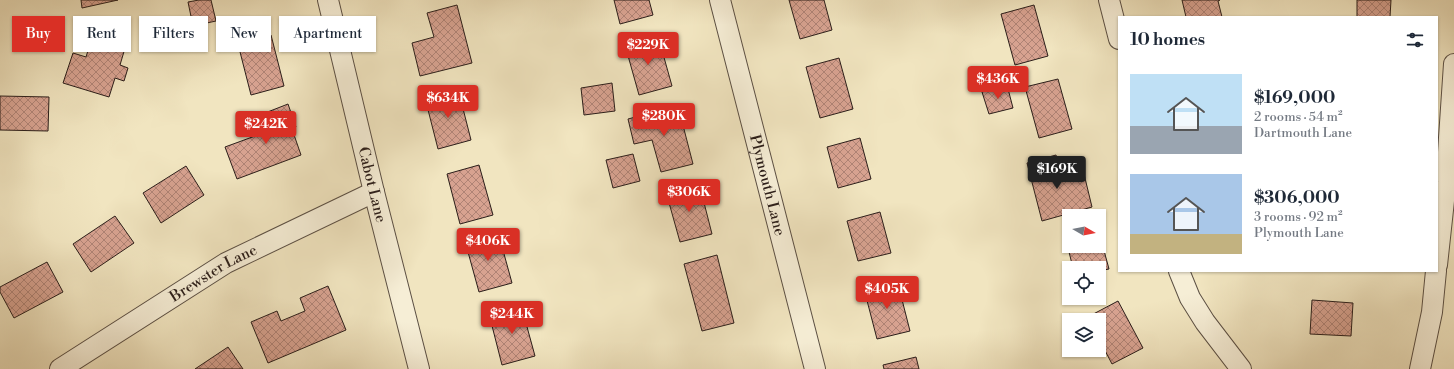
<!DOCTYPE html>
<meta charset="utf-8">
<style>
body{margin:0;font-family:"Libre Bodoni",serif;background:#f6f6f7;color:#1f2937;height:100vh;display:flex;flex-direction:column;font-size:15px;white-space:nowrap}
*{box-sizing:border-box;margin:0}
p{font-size:13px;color:#747a83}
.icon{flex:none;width:22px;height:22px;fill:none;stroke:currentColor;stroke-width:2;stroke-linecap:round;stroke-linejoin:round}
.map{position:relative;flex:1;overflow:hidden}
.side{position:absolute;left:1118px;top:16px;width:320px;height:256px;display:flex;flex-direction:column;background:#fff;border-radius:0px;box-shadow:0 1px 3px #0004}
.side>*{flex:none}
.hud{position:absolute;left:12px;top:16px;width:380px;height:36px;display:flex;gap:8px}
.needle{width:26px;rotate:99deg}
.controls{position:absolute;left:1062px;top:209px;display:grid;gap:8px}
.controls a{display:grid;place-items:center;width:44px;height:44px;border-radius:0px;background:#fff;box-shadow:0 1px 3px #0004;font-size:20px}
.price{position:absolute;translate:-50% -34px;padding:0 9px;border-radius:4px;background:#d93025;color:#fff;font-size:13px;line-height:26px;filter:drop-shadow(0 1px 2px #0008)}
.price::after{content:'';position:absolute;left:50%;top:24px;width:12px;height:9px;margin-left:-6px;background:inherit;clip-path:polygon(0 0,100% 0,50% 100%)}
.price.active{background:#222;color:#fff}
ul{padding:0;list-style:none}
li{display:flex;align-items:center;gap:12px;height:100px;padding:0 12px}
li span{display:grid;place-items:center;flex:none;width:112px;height:80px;border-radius:0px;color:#555}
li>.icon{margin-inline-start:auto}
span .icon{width:48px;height:48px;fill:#fffc;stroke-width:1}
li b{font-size:17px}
h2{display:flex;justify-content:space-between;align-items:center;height:48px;padding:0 12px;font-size:17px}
.chip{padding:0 14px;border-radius:0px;background:#fff;box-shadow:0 1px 3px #0004;font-size:14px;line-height:36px}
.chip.active{background:#d93025;color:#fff}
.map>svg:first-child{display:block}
.building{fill:url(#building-cross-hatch);stroke:#2b1e1a}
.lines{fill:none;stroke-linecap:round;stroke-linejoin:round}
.minor-casing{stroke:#5c5044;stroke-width:22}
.minor{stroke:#f6eed6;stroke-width:20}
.labels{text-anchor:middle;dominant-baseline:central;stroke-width:3;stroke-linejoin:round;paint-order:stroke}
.street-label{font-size:15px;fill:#2b1e1a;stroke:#f6eed6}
</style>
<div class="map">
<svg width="1454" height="369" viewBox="0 0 1454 369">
<defs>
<pattern id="building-cross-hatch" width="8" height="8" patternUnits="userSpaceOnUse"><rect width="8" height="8" fill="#d7a290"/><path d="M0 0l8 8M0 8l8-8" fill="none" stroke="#af8375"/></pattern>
</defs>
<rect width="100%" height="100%" fill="#f1e5c0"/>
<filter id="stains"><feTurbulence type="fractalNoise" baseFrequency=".005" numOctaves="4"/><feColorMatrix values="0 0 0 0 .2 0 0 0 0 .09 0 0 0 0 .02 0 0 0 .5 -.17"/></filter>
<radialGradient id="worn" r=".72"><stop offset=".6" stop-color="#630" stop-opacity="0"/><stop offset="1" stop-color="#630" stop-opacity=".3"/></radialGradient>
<g class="building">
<polygon points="81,0 118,0 82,8"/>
<polygon points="199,0 211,0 216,21 193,26 188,2"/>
<polygon points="614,0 649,0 653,15 620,24"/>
<polygon points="789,0 824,0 832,30 800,39"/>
<polygon points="1182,0 1220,0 1218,1 1222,17 1186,17"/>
<polygon points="1357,0 1391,0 1390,17 1357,17"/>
<polygon points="457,5 472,63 420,76 412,43 434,37 427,13"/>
<polygon points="1034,5 1048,56 1015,65 1001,14"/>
<polygon points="95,28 128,38 120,65 128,68 124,81 115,78 109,97 63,83 73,53 86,57"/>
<polygon points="271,35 284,86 251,95 238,44"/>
<polygon points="658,36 672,86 639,95 625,45"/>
<polygon points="839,58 853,109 820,118 806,67"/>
<polygon points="1058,79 1072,129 1039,138 1025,87"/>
<polygon points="612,83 615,111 584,115 581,88"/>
<polygon points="1007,85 1013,108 989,114 982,92"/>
<polygon points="458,89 471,140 438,149 425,98"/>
<polygon points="0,96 49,97 48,131 0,130"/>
<polygon points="288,104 296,127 292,129 301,155 237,179 225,147 266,132 260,115"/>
<polygon points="678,106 693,164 661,172 652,140 634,144 628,119"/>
<polygon points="860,138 871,179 838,188 827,147"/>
<polygon points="633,154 640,181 613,188 606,160"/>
<polygon points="1056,155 1063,180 1084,174 1092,207 1042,221 1027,163"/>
<polygon points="479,165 493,215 460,224 447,174"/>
<polygon points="186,166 204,195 161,223 143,193"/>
<polygon points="699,183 712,234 680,242 666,192"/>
<polygon points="880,212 891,253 858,261 847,221"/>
<polygon points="115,216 134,243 91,272 73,244"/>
<polygon points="498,232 512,283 479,292 465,241"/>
<polygon points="1099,232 1109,269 1099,271 1099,268 1073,268 1065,236 1069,235 1069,246 1099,246"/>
<polygon points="717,255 734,323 702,331 684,264"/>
<polygon points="47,262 63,292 14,318 0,292 0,287"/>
<polygon points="897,280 910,331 877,339 864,289"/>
<polygon points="328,286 346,330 268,363 251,322 277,311 281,321 305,311 300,298"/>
<polygon points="1312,300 1353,303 1351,336 1310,334"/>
<polygon points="1118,301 1143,348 1112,364 1099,339 1099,320 1082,320"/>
<polygon points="521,305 535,356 502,365 489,314"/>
<polygon points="228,347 243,369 195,369"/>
<polygon points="916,357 919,369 884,369 883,365"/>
</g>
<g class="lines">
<g class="minor-casing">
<g id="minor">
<path id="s1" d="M328 0 374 192 419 369"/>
<path id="s2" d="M720 0 815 369"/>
<polyline points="1109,0 1119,39"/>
<polyline points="1437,265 1446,182 1454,64"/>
<polyline points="1179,271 1190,298 1205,322 1241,369"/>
<path id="s3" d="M60 369 226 263 374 192"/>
<polyline points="1420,369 1432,312 1436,271"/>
</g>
</g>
<use href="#minor" class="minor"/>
</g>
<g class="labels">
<g class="street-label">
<text stroke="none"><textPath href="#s2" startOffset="191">Plymouth Lane</textPath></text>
<text stroke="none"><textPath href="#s1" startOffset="190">Cabot Lane</textPath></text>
<text stroke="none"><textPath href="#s3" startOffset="181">Brewster Lane</textPath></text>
</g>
</g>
<rect width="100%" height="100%" filter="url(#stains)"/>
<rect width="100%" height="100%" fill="url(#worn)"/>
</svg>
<div class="controls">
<a><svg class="needle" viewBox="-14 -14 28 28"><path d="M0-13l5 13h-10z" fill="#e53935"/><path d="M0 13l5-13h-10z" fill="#747a83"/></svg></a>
<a><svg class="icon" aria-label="locate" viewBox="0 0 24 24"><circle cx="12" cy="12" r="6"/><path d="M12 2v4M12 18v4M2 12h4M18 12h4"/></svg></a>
<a><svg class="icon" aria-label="layers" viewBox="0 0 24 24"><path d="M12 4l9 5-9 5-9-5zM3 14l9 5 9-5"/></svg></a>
</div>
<b class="price" style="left:648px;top:66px">$229K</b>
<b class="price" style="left:998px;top:100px">$436K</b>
<b class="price" style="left:448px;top:119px">$634K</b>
<b class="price" style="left:664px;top:137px">$280K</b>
<b class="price" style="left:266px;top:145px">$242K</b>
<b class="price active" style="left:1057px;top:190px">$169K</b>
<b class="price" style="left:689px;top:213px">$306K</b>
<b class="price" style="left:488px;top:262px">$406K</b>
<b class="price" style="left:887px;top:310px">$405K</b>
<b class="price" style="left:512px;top:335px">$244K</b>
<div class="hud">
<a class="chip active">Buy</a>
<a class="chip">Rent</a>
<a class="chip">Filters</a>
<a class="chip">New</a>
<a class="chip">Apartment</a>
</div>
<section class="side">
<h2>10 homes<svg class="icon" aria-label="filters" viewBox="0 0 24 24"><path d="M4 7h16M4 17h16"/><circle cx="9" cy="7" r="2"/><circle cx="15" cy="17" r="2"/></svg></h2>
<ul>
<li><span style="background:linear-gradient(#bfe0f5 65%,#9aa5b1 0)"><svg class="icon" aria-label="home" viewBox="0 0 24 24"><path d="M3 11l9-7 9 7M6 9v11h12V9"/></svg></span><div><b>$169,000</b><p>2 rooms · 54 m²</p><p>Dartmouth Lane</p></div></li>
<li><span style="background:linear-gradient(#a9c7e8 75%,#c2b280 0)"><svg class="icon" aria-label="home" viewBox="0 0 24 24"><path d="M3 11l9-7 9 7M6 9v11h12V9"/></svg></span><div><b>$306,000</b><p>3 rooms · 92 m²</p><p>Plymouth Lane</p></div></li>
</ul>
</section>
</div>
